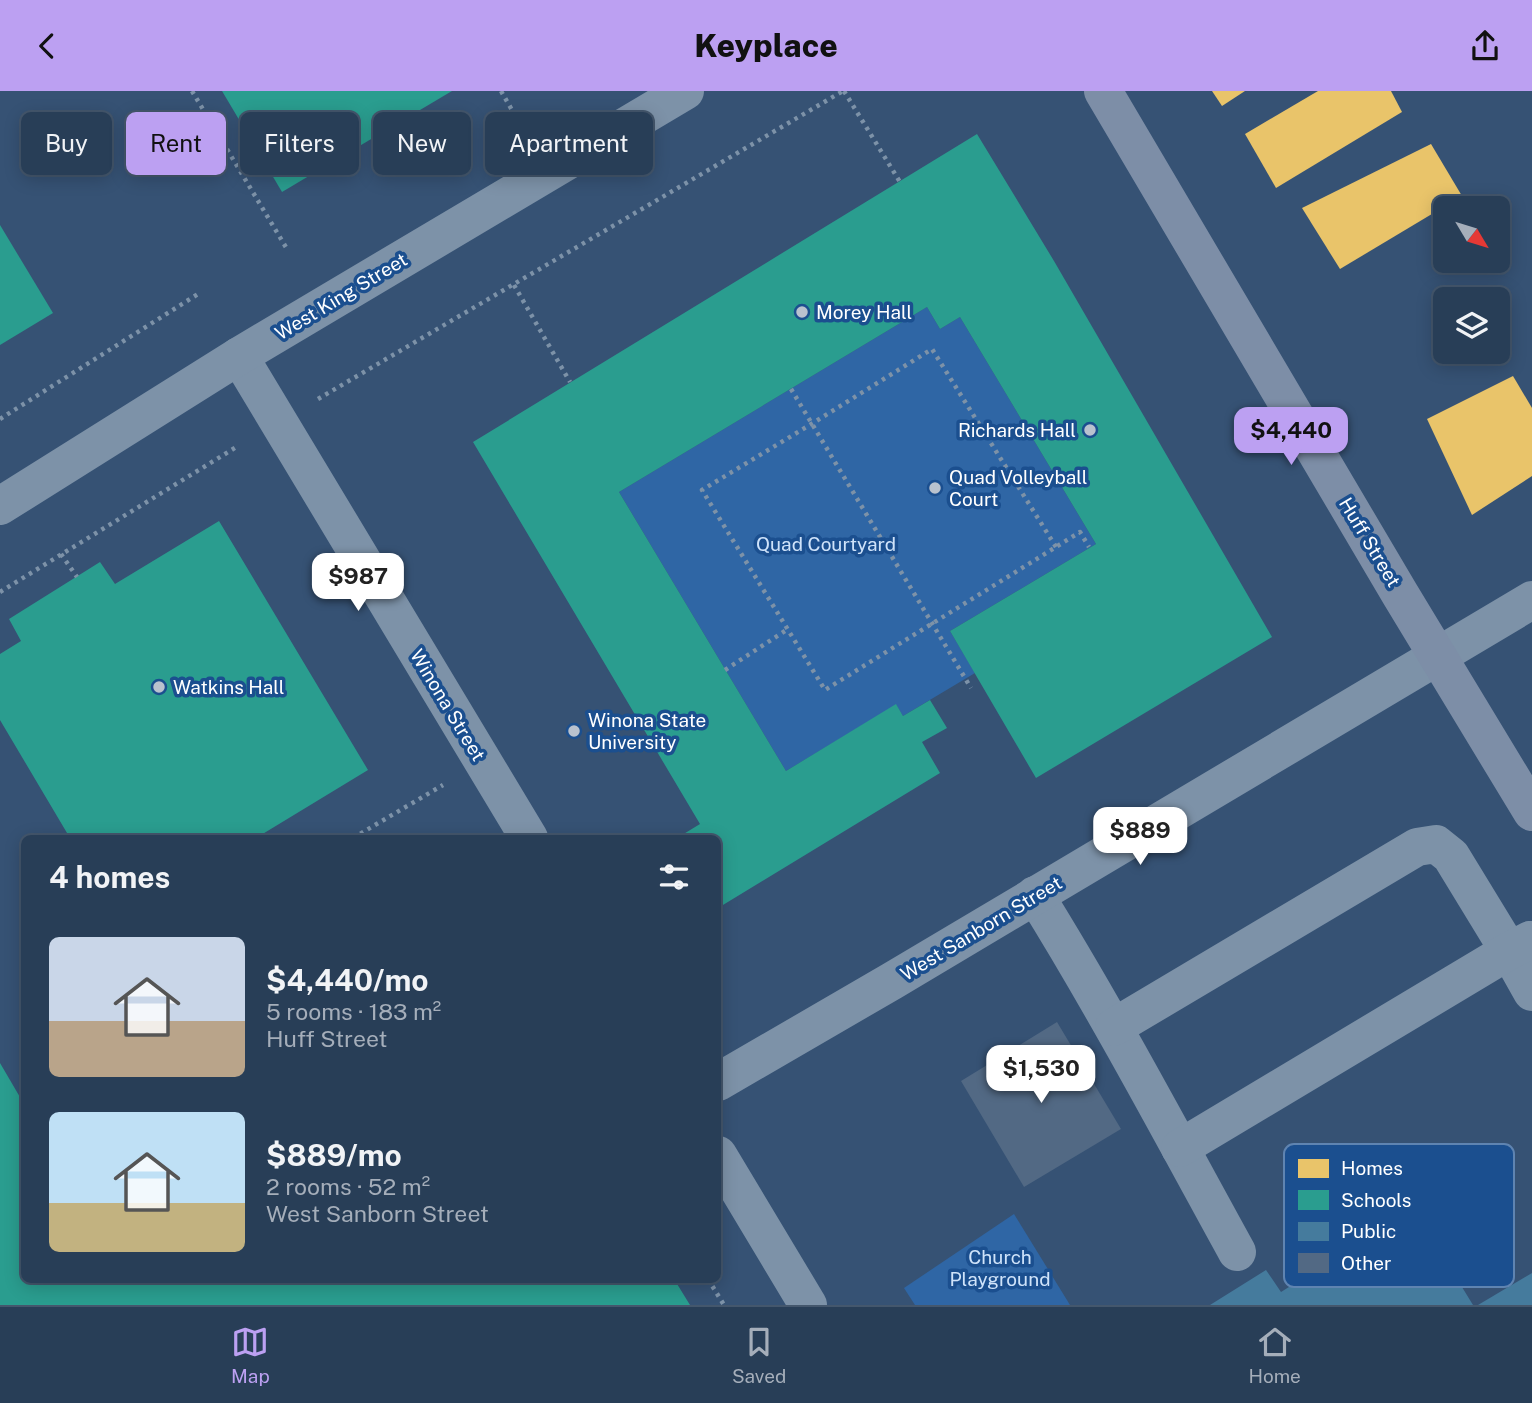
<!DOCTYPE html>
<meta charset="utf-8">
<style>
body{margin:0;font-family:"Public Sans",sans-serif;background:#344961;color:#f1f3f6;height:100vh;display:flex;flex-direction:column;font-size:26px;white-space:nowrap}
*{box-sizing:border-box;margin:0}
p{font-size:23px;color:#a5aeba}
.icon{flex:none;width:38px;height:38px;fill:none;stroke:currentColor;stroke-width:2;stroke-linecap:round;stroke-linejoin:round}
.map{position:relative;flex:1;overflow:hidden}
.drawer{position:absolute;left:21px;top:744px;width:700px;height:448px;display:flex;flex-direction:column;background:#283e57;border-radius:10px;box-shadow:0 4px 18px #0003,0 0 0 2px #44576d}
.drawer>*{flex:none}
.banner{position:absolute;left:21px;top:21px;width:700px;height:63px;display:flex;gap:14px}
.needle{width:46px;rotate:128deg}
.fabs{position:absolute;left:1433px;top:105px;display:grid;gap:14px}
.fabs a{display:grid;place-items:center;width:77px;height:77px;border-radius:10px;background:#283e57;box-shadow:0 4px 18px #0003,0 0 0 2px #44576d;font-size:35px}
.price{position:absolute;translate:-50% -60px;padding:0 16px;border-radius:14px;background:#fff;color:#222;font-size:23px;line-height:46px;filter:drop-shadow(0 2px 4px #0008)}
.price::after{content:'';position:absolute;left:50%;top:42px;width:21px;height:16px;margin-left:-10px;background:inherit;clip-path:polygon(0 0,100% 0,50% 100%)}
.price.current{background:#bca0f2;color:#111}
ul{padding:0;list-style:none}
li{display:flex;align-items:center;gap:21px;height:175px;padding:0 28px}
li span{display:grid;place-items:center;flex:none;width:196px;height:140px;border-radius:10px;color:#555}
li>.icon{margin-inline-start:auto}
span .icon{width:84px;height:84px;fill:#fffc;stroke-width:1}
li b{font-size:30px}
h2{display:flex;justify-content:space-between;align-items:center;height:84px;padding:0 28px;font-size:30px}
.tag{padding:0 24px;border-radius:10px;background:#283e57;box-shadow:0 4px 18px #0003,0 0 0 2px #44576d;font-size:24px;line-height:63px}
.tag.current{background:#bca0f2;color:#111}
header{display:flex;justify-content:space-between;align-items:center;height:91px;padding:0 28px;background:#bca0f2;color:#111;font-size:32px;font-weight:800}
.tab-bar{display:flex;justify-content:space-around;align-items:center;height:98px;border-top:2px solid #44576d;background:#283e57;font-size:19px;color:#a5aeba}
.tab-bar a{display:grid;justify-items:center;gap:4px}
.tab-bar .current{color:#bca0f2}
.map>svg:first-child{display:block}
.green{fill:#2f66a5}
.homes{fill:#e9c46a}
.schools{fill:#2a9d8f}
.public{fill:#457b9d}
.building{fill:#526984}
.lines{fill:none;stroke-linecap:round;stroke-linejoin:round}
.path{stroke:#7d92a8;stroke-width:4.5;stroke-dasharray:3.5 5;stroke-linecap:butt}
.minor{stroke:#7d92a8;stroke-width:38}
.major{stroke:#7d8ea7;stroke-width:38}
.poi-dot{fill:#b9c2ce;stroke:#1b4f8f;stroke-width:2.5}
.labels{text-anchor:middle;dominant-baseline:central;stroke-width:7;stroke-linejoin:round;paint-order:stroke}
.street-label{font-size:19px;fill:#fff;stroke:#1b4f8f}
.poi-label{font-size:19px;fill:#fff;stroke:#1b4f8f;text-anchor:start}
.park-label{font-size:19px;fill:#cfe3fa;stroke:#1b4f8f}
.key{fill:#1b4f8f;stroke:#5f84b1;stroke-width:2}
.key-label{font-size:19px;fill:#fff}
</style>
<header><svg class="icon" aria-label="back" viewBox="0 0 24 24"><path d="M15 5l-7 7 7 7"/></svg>Keyplace<svg class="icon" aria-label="share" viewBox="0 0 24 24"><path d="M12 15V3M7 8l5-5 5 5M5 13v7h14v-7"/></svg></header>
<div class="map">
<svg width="1532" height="1214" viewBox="0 0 1532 1214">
<rect width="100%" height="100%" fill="#365274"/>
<g class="green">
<polygon points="927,216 940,238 960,226 1096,453 950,540 975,582 903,625 896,614 786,680 619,401"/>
<polygon points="1014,1123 1070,1214 915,1214 904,1197"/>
</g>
<g class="homes">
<polygon points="1212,0 1245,0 1222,15"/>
<polygon points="1318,0 1391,0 1402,21 1276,97 1245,43"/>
<polygon points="1431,53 1462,105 1340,178 1302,117"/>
<polygon points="1513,285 1532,317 1532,385 1472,424 1427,328"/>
</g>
<g class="schools">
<polygon points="222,0 452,0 282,101"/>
<polygon points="977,43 1054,170 1272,546 1036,687 950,540 1096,453 960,226 940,238 927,216 619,401 786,680 896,613 903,625 930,609 947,637 922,651 940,682 718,817 718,747 677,747 700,733 473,351"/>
<polygon points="0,134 53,222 0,254"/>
<polygon points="219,430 368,679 256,747 70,747 0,629 0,563 21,550 9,528 100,471 115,493"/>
<polygon points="0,972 24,1013 24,1188 674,1188 690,1214 0,1214"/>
</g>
<g class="public">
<polygon points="1408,1108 1473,1214 1210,1214 1266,1179 1281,1201 1316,1179 1330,1193 1373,1167 1354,1136"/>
<polygon points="1532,1182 1532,1214 1478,1214"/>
</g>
<polygon class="building" points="1057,931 1121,1038 1024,1096 961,990"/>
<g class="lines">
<g class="path">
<polyline points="192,0 287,158"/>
<polyline points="501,0 516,26"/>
<polyline points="844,0 900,91"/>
<polyline points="514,194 570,291"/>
<polyline points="791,298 971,597"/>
<polyline points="318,308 843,0"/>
<polyline points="0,328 198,203"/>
<path d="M1056 456 932 258 813 332 702 399 825 599C910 546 995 494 1080 441L1089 456"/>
<polyline points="61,463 77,486"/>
<polyline points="0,501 238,355"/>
<polyline points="725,579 788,538"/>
<polyline points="353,747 443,694"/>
<polyline points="24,939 22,940 24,944"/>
<polyline points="708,1188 724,1214"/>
</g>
<g class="minor">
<polyline points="239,265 529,747"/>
<polyline points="0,415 239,265 685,0"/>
<path d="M1035 804C1107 920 1171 1041 1237 1161"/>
<polyline points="1114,936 1417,756 1436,753 1451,765 1509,860 1532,901"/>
<polyline points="718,991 892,890 1532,509"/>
<polyline points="1180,1057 1509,860 1530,849"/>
<polyline points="718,1064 808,1214"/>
</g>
<polyline class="major" points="1103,0 1400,503 1532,721"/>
</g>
<g class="poi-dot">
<circle cx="802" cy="221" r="7"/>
<circle cx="1090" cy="339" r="7"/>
<circle cx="935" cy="397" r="7"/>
<circle cx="159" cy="596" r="7"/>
<circle cx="574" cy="640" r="7"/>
</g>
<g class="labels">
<g class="street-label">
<text transform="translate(341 205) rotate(-31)">West King Street</text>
<text transform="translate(1370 451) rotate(59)">Huff Street</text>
<text transform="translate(448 614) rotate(59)">Winona Street</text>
<text transform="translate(981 837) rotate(-31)">West Sanborn Street</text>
</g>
<g class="poi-label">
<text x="816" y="221">Morey Hall</text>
<text x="1076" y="339" text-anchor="end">Richards Hall</text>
<text x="949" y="386">Quad Volleyball<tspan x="949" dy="22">Court</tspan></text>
<text x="173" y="596">Watkins Hall</text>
<text x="588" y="629">Winona State<tspan x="588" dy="22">University</tspan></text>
</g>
<g class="park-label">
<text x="826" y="453">Quad Courtyard</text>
<text x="1000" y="1166">Church<tspan x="1000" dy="22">Playground</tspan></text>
</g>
</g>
<rect x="1284" y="1053" width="230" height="143" rx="10" class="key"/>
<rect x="1298" y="1068" width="31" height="19" fill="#e9c46a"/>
<rect x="1298" y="1099" width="31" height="20" fill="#2a9d8f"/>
<rect x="1298" y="1131" width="31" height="19" fill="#457b9d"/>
<rect x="1298" y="1162" width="31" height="20" fill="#526984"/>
<g class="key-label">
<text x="1341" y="1084">Homes</text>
<text x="1341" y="1116">Schools</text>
<text x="1341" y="1147">Public</text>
<text x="1341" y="1179">Other</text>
</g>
</svg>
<div class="fabs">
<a><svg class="needle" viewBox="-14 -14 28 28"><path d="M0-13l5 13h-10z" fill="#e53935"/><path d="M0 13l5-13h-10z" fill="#a5aeba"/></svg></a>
<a><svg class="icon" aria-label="layers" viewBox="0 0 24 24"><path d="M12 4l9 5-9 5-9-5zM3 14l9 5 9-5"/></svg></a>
</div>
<b class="price current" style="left:1291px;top:376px">$4,440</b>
<b class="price" style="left:358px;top:522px">$987</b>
<b class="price" style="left:1140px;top:776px">$889</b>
<b class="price" style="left:1041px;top:1014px">$1,530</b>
<div class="banner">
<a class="tag">Buy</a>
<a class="tag current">Rent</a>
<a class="tag">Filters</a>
<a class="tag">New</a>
<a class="tag">Apartment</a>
</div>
<section class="drawer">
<h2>4 homes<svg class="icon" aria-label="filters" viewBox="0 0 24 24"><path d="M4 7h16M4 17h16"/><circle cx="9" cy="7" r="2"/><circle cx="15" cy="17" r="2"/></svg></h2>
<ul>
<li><span style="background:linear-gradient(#c9d6e8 60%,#b9a48a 0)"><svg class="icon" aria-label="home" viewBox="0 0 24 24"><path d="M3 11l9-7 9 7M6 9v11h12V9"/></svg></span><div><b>$4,440/mo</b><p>5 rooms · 183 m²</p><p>Huff Street</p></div></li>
<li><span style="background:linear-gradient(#bfe0f5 65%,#c2b280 0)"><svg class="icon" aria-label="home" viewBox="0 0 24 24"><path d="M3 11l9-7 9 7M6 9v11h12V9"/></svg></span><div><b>$889/mo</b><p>2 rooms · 52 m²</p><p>West Sanborn Street</p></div></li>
</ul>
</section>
</div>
<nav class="tab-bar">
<a class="current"><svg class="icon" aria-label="map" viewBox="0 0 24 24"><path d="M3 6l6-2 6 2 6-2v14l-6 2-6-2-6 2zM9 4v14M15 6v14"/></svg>Map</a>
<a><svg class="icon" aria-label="saved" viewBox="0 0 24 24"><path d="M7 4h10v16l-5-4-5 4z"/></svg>Saved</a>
<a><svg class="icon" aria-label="home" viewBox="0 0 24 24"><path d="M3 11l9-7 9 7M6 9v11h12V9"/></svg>Home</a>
</nav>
